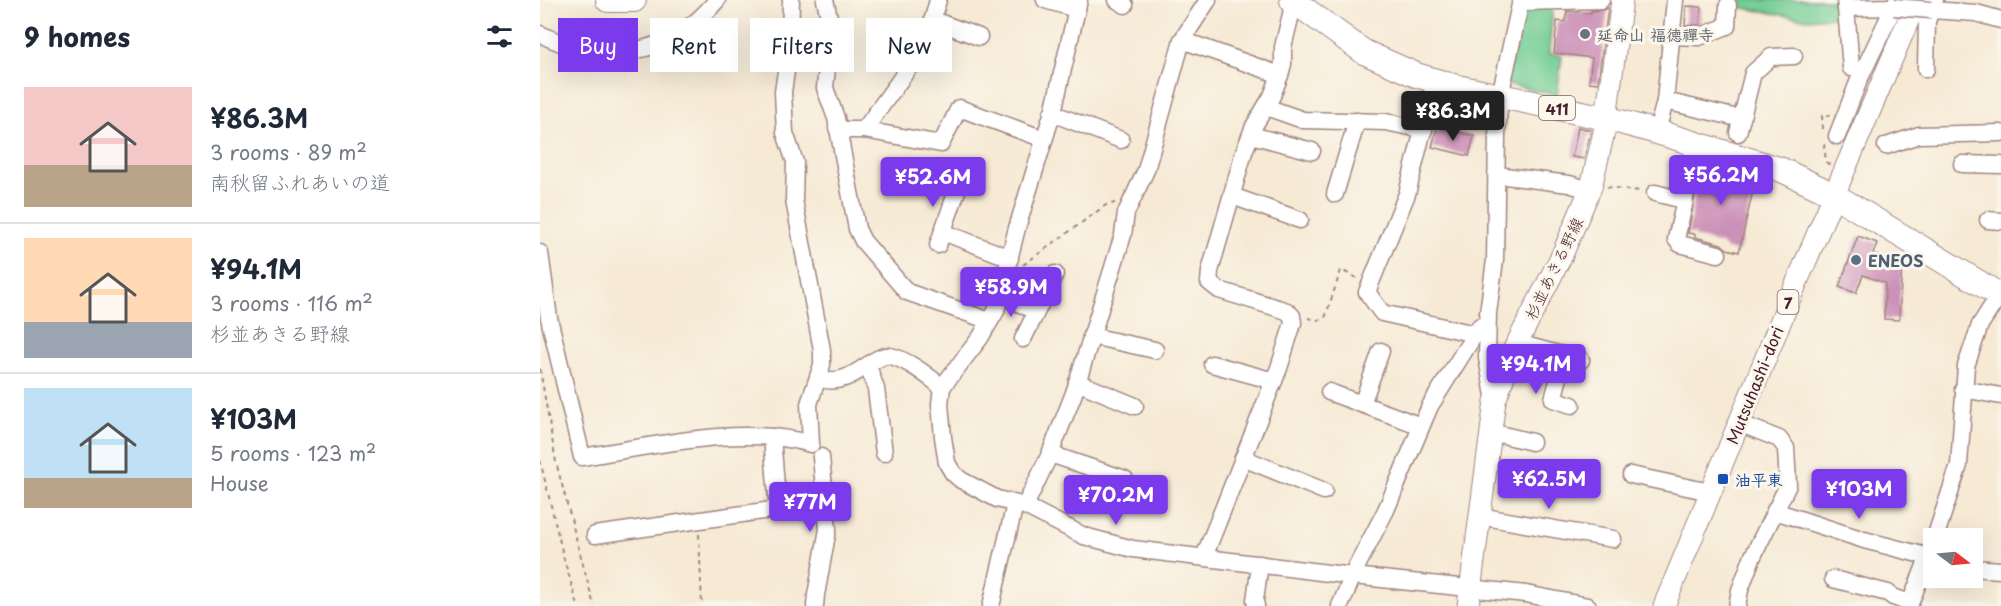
<!DOCTYPE html>
<meta charset="utf-8">
<style>
body{margin:0;font-family:"Playpen Sans","Klee One",sans-serif;background:#f6f6f7;color:#1f2937;height:100vh;display:flex;flex-direction:column;font-size:22px;white-space:nowrap}
*{box-sizing:border-box;margin:0}
p{font-size:20px;color:#747a83}
.icon{flex:none;width:33px;height:33px;fill:none;stroke:currentColor;stroke-width:2;stroke-linecap:round;stroke-linejoin:round}
.map{position:relative;flex:1;overflow:hidden}
.panel{display:flex;flex-direction:column;background:#fff;width:540px}
.panel>*{flex:none}
.hud{position:absolute;left:18px;top:18px;width:570px;height:54px;display:flex;gap:12px}
.needle{width:39px;rotate:106deg}
.tools{position:absolute;left:1383px;top:528px;display:grid;gap:12px}
.tools a{display:grid;place-items:center;width:60px;height:60px;border-radius:0px;background:#fff;box-shadow:0 6px 24px #0002;font-size:30px}
.price{position:absolute;translate:-50% -51px;padding:0 14px;border-radius:6px;background:#7c3aed;color:#fff;font-size:20px;line-height:39px;filter:drop-shadow(0 2px 3px #0008)}
.price::after{content:'';position:absolute;left:50%;top:36px;width:18px;height:14px;margin-left:-9px;background:inherit;clip-path:polygon(0 0,100% 0,50% 100%)}
.price.on{background:#222;color:#fff}
ul{padding:0;list-style:none}
li{display:flex;align-items:center;gap:18px;height:150px;padding:0 24px}
li+li{border-top:2px solid #e0e1e3}
li span{display:grid;place-items:center;flex:none;width:168px;height:120px;border-radius:0px;color:#555}
li>.icon{margin-inline-start:auto}
span .icon{width:72px;height:72px;fill:#fffc;stroke-width:1}
li b{font-size:26px}
h2{display:flex;justify-content:space-between;align-items:center;height:72px;padding:0 24px;font-size:26px}
.pill{padding:0 21px;border-radius:0px;background:#fff;box-shadow:0 6px 24px #0002;font-size:21px;line-height:54px}
.pill.on{background:#7c3aed;color:#fff}
main{display:flex;flex:1;min-height:0}
.map>svg:first-child{display:block}
.green{fill:#74ce95;stroke:#5f7660;stroke-width:1.5}
.building{fill:#cc91b8}
.lines{fill:none;stroke-linecap:round;stroke-linejoin:round}
.minor-casing{stroke:#a08480;stroke-width:19}
.major-casing{stroke:#a08480;stroke-width:23}
.highway-casing{stroke:#a08480;stroke-width:26}
.path{stroke:#a08480;stroke-width:2;stroke-dasharray:4.5 4.5;stroke-linecap:butt}
.minor{stroke:#fff;stroke-width:16}
.major{stroke:#fff;stroke-width:21}
.highway{stroke:#fff;stroke-width:24}
.minor-bridge-casing{stroke:#a08480;stroke-width:19;stroke-linecap:butt}
.minor-bridge{stroke:#fff;stroke-width:16}
.worship-dot{fill:#6b7280;stroke:#fbf7ec;stroke-width:2}
.service-dot{fill:#5c6f8a;stroke:#fbf7ec;stroke-width:2}
.transit-dot{fill:#1a4fb4;stroke:#fbf7ec;stroke-width:2}
.labels{text-anchor:middle;dominant-baseline:central;stroke-width:6;stroke-linejoin:round;paint-order:stroke}
.shield{fill:#fbf7ec;stroke:#7f6065;stroke-width:1.5}
.shield-label{font-size:15px;font-weight:bold;fill:#4a1f2b}
.worship-label{font-size:16px;font-weight:bold;fill:#5b616d;stroke:#fbf7ec;text-anchor:start}
.service-label{font-size:16px;font-weight:bold;fill:#4e5e75;stroke:#fbf7ec;text-anchor:start}
.street-label{font-size:16px;fill:#4a1f2b;stroke:#fbf7ec}
.transit-label{font-size:16px;font-weight:bold;fill:#164399;stroke:#fbf7ec;text-anchor:start}
</style>
<main>
<section class="panel">
<h2>9 homes<svg class="icon" aria-label="filters" viewBox="0 0 24 24"><path d="M4 7h16M4 17h16"/><circle cx="9" cy="7" r="2"/><circle cx="15" cy="17" r="2"/></svg></h2>
<ul>
<li><span style="background:linear-gradient(#f6c9c9 65%,#b9a48a 0)"><svg class="icon" aria-label="home" viewBox="0 0 24 24"><path d="M3 11l9-7 9 7M6 9v11h12V9"/></svg></span><div><b>¥86.3M</b><p>3 rooms · 89 m²</p><p>南秋留ふれあいの道</p></div></li>
<li><span style="background:linear-gradient(#ffd9b3 70%,#9aa5b1 0)"><svg class="icon" aria-label="home" viewBox="0 0 24 24"><path d="M3 11l9-7 9 7M6 9v11h12V9"/></svg></span><div><b>¥94.1M</b><p>3 rooms · 116 m²</p><p>杉並あきる野線</p></div></li>
<li><span style="background:linear-gradient(#bfe0f5 75%,#b9a48a 0)"><svg class="icon" aria-label="home" viewBox="0 0 24 24"><path d="M3 11l9-7 9 7M6 9v11h12V9"/></svg></span><div><b>¥103M</b><p>5 rooms · 123 m²</p><p>House</p></div></li>
</ul>
</section>
<div class="map">
<svg width="1461" height="606" viewBox="0 0 1461 606">
<rect width="100%" height="100%" fill="#fbf7ec"/>
<filter id="ink" filterUnits="userSpaceOnUse"><feTurbulence type="fractalNoise" baseFrequency=".0167" numOctaves="2"/><feDisplacementMap in="SourceGraphic" scale="12" xChannelSelector="R" yChannelSelector="G"/><feConvolveMatrix kernelMatrix="1 2 1 2 8 2 1 2 1" color-interpolation-filters="sRGB"/></filter>
<filter id="wash" filterUnits="userSpaceOnUse"><feTurbulence type="fractalNoise" baseFrequency=".008" numOctaves="4" result="noise"/><feDisplacementMap in="SourceGraphic" scale="24" xChannelSelector="R" yChannelSelector="G"/><feGaussianBlur stdDeviation="1.35" result="paint"/><feColorMatrix in="noise" values="0 0 0 0 0 0 0 0 0 0 0 0 0 0 0 0 0 1.4 0 .05"/><feComposite in="paint" operator="in"/></filter>
<g filter="url(#wash)">
<rect width="100%" height="100%" fill="#f6ead5"/>
<g class="green">
<polygon points="1192,0 1302,0 1303,16 1267,19 1192,6"/>
<polygon points="983,5 1013,5 1009,54 1022,56 1017,95 966,84"/>
</g>
<g id="blocks">
<g class="building">
<polygon points="1146,6 1161,7 1160,25 1145,26"/>
<polygon points="1068,8 1058,83 1049,82 1052,58 1014,53 1017,21 1025,22 1027,11 1051,13 1051,11 1062,10"/>
<polygon points="897,127 934,136 929,156 892,147"/>
<polygon points="1038,127 1051,130 1044,159 1032,157"/>
<polygon points="1161,163 1216,177 1199,252 1187,249 1181,244 1155,237 1155,234 1148,233"/>
<polygon points="1318,236 1337,243 1333,254 1353,262 1362,262 1359,320 1344,319 1345,283 1323,275 1316,293 1299,287"/>
</g>
</g>
</g>
<g filter="url(#ink)">
<use href="#blocks" fill-opacity="0" stroke="#a08480" stroke-width="1.5"/>
<g class="lines">
<g class="minor-casing">
<g id="minor">
<polyline points="285,0 291,26 285,88 296,118 317,229 323,241 367,292 450,321"/>
<polyline points="505,0 536,9"/>
<polyline points="539,0 514,108 477,228 456,311 440,338 402,387 400,404 403,437 407,463 413,473 421,480 457,499 485,506 544,536 593,549 813,576 986,594 1048,606"/>
<polyline points="577,0 585,5"/>
<polyline points="1305,0 1306,8 1354,7"/>
<polyline points="981,2 1061,0"/>
<polyline points="1306,8 1311,68"/>
<polyline points="1391,10 1436,13 1461,20"/>
<polyline points="393,20 439,37"/>
<path d="M0 34C64 65 130 58 177 0"/>
<polyline points="1133,36 1159,37 1187,26 1188,5"/>
<polyline points="642,40 740,75"/>
<polyline points="1386,69 1387,21 1395,0"/>
<polyline points="895,81 867,194 827,292 842,313 935,334"/>
<polyline points="1125,101 1202,119"/>
<polyline points="726,107 763,120 846,122 884,130"/>
<polyline points="512,113 581,140"/>
<polyline points="297,128 307,130 324,130 401,144 419,108 504,139"/>
<polyline points="324,130 386,44 398,0"/>
<polyline points="1117,132 1125,101 1135,0"/>
<polyline points="1198,133 1213,73 1231,57 1254,56"/>
<polyline points="711,135 772,151"/>
<polyline points="1297,136 1319,80 1357,0"/>
<polyline points="1154,142 1144,205 1136,239 1140,244 1178,254"/>
<polyline points="1346,146 1379,135 1461,133"/>
<polyline points="1422,164 1461,165"/>
<polyline points="957,175 1029,184 1050,190"/>
<polyline points="1115,193 1143,200"/>
<polyline points="795,194 817,121"/>
<polyline points="692,196 760,220"/>
<polyline points="1448,220 1461,221"/>
<polyline points="403,232 470,258"/>
<polyline points="398,245 420,182"/>
<path d="M0 253 9 318 42 457C114 446 201 424 271 444L269 404 282 365V350L254 200 255 162 245 133 243 92 250 44 251 0"/>
<polyline points="461,294 496,312"/>
<polyline points="551,336 615,350"/>
<polyline points="483,339 515,274"/>
<polyline points="977,343 1041,360"/>
<polyline points="1025,356 1013,399 1032,405"/>
<polyline points="672,364 734,381"/>
<polyline points="328,366 336,389 344,453"/>
<path d="M278 378C311 390 332 353 350 356 367 359 389 377 402 387"/>
<polyline points="537,382 595,406"/>
<polyline points="1423,389 1461,396"/>
<polyline points="789,392 881,426"/>
<polyline points="955,401 947,358 948,313 955,260 957,135 960,96 981,0"/>
<polyline points="822,404 841,351"/>
<polyline points="951,432 992,442"/>
<polyline points="510,454 585,479"/>
<polyline points="703,458 784,491"/>
<polyline points="1091,475 1170,492"/>
<polyline points="485,506 510,454 534,393 583,235 586,213 606,170 642,40 668,0"/>
<polyline points="1235,511 1324,540 1394,558"/>
<polyline points="939,516 1073,539"/>
<polyline points="55,535 238,509 232,437"/>
<polyline points="1395,538 1419,465 1426,366 1440,325 1461,292"/>
<polyline points="664,557 739,368 753,323 752,316 747,311 679,290 669,282 670,271 704,152 714,126 732,96 740,75 743,64 743,47 754,2"/>
<polyline points="1432,568 1461,570"/>
<polyline points="1293,579 1348,593 1353,597 1370,603"/>
<polyline points="275,606 276,595 288,529 281,457"/>
<polyline points="451,606 475,504"/>
<polyline points="716,606 715,600 720,564"/>
<polyline points="800,606 817,566 846,510 890,406 940,326"/>
<polyline points="1197,606 1200,590 1212,558 1248,485 1246,448 1239,439 1199,423"/>
<polyline points="1369,606 1392,548"/>
</g>
</g>
<g class="major-casing">
<g id="major">
<polyline points="928,606 955,401 973,351 1022,255 1051,187 1064,132 1082,0"/>
<polyline points="1124,606 1251,296 1377,0"/>
</g>
</g>
<g class="highway-casing">
<g id="highway">
<polyline points="68,0 94,0"/>
<polyline points="752,0 824,52 876,75 917,87 1066,118 1117,132 1242,170 1294,195 1461,296"/>
</g>
</g>
<g class="path">
<polyline points="1283,129 1282,116 1291,115"/>
<polyline points="1284,144 1286,162 1290,165"/>
<polyline points="1067,187 1100,191"/>
<polyline points="483,265 566,205 575,203"/>
<polyline points="768,318 778,320 785,318 801,270 817,278"/>
<polyline points="0,369 16,462 54,606"/>
<polyline points="0,460 24,559 38,606"/>
<polyline points="159,534 162,606"/>
</g>
<use href="#minor" class="minor"/>
<use href="#major" class="major"/>
<use href="#highway" class="highway"/>
<g class="minor-bridge-casing">
<polyline id="minor-bridge" points="1354,7 1391,10"/>
</g>
<use href="#minor-bridge" class="minor-bridge"/>
</g>
</g>
<circle class="worship-dot" cx="1045" cy="34" r="6"/>
<circle class="service-dot" cx="1316" cy="260" r="6"/>
<rect class="transit-dot" x="1177" y="473" width="12" height="12" rx="3"/>
<g class="labels">
<g class="shield">
<rect x="999" y="96" width="36" height="24" rx="4.5"/>
<rect x="1237.5" y="290" width="21" height="24" rx="4.5"/>
</g>
<g class="shield-label">
<text x="1017" y="108">411</text>
<text x="1248" y="302">7</text>
</g>
<g class="worship-label">
<text x="1057" y="34">延命山 福德禪寺</text>
</g>
<g class="service-label">
<text x="1328" y="260">ENEOS</text>
</g>
<g class="street-label">
<text transform="translate(1013 268) rotate(-64)">杉並あきる野線</text>
<text transform="translate(1214 385) rotate(-68)">Mutsuhashi-dori</text>
</g>
<g class="transit-label">
<text x="1195" y="479">油平東</text>
</g>
</g>
</svg>
<div class="tools">
<a><svg class="needle" viewBox="-14 -14 28 28"><path d="M0-13l5 13h-10z" fill="#e53935"/><path d="M0 13l5-13h-10z" fill="#747a83"/></svg></a>
</div>
<b class="price on" style="left:913px;top:142px">¥86.3M</b>
<b class="price" style="left:1181px;top:206px">¥56.2M</b>
<b class="price" style="left:393px;top:208px">¥52.6M</b>
<b class="price" style="left:471px;top:318px">¥58.9M</b>
<b class="price" style="left:996px;top:395px">¥94.1M</b>
<b class="price" style="left:1009px;top:510px">¥62.5M</b>
<b class="price" style="left:1319px;top:520px">¥103M</b>
<b class="price" style="left:576px;top:526px">¥70.2M</b>
<b class="price" style="left:270px;top:533px">¥77M</b>
<div class="hud">
<a class="pill on">Buy</a>
<a class="pill">Rent</a>
<a class="pill">Filters</a>
<a class="pill">New</a>
</div>
</div>
</main>
